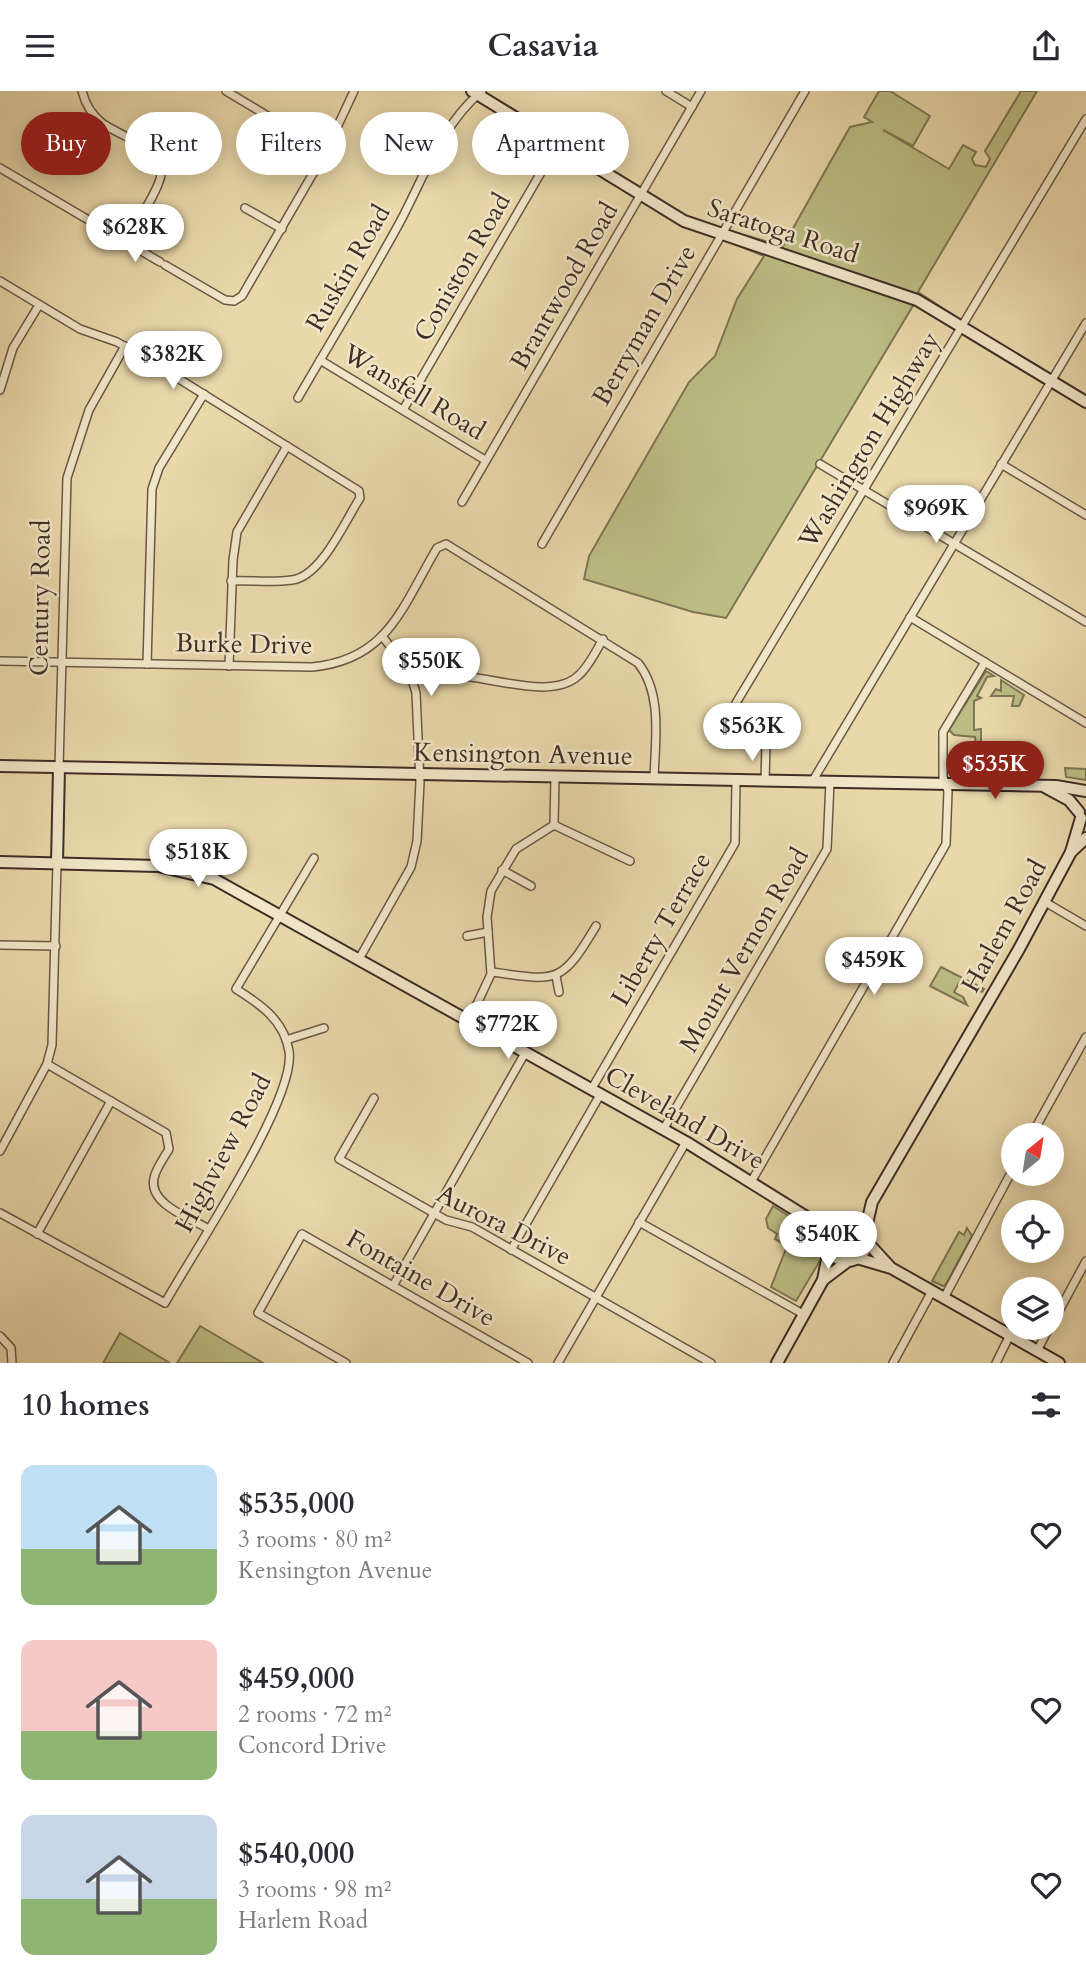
<!DOCTYPE html>
<meta charset="utf-8">
<style>
body{margin:0;font-family:Cardo,serif;background:#f7f7f7;color:#2b2b33;height:100vh;display:flex;flex-direction:column;font-size:26px;white-space:nowrap}
*{box-sizing:border-box;margin:0}
p{font-size:23px;color:#7c7c81}
.icon{flex:none;width:38px;height:38px;fill:none;stroke:currentColor;stroke-width:2;stroke-linecap:round;stroke-linejoin:round}
.map{position:relative;height:1272px;overflow:hidden}
.sheet{display:flex;flex-direction:column;background:#fff;flex:1}
.sheet>*{flex:none}
.guide{position:absolute;left:21px;top:21px;width:700px;height:63px;display:flex;gap:14px}
.needle{width:46px;rotate:30deg}
.fabs{position:absolute;left:1001px;top:1032px;display:grid;gap:14px}
.fabs a{display:grid;place-items:center;width:63px;height:63px;border-radius:50%;background:#fff;box-shadow:0 4px 18px #0003;font-size:35px}
.price{position:absolute;translate:-50% -60px;padding:0 16px;border-radius:24px;background:#fff;color:#222;font-size:23px;line-height:46px;filter:drop-shadow(0 2px 4px #0008)}
.price::after{content:'';position:absolute;left:50%;top:42px;width:21px;height:16px;margin-left:-10px;background:inherit;clip-path:polygon(0 0,100% 0,50% 100%)}
.price.on{background:#8f2418;color:#fff}
ul{padding:0;list-style:none}
li{display:flex;align-items:center;gap:21px;height:175px;padding:0 21px}
li span{display:grid;place-items:center;flex:none;width:196px;height:140px;border-radius:14px;color:#555}
li>.icon{margin-inline-start:auto}
span .icon{width:84px;height:84px;fill:#fffc;stroke-width:1}
li b{font-size:30px}
h2{display:flex;justify-content:space-between;align-items:center;height:84px;padding:0 21px;font-size:30px}
.chip{padding:0 24px;border-radius:32px;background:#fff;box-shadow:0 4px 18px #0003;font-size:24px;line-height:63px}
.chip.on{background:#8f2418;color:#fff}
header{display:flex;justify-content:space-between;align-items:center;height:91px;padding:0 21px;background:#fff;font-size:32px;font-weight:700}
.map>svg:first-child{display:block}
.green{fill:#bcbd84;stroke:#7e7555;stroke-width:2}
.lines{fill:none;stroke-linecap:round;stroke-linejoin:round}
.street-casing{stroke:#6a5847;stroke-width:10}
.secondary-casing{stroke:#3f2d26;stroke-width:14}
.street{stroke:#f1e6c8;stroke-width:7}
.secondary{stroke:#f1e6c8;stroke-width:10}
.labels{text-anchor:middle;dominant-baseline:central;stroke-width:5;stroke-linejoin:round;paint-order:stroke}
.street-label{font-size:26px;fill:#3f2d26;stroke:#f1e6c8}
</style>
<header><svg class="icon" aria-label="menu" viewBox="0 0 24 24"><path d="M4 6h16M4 12h16M4 18h16"/></svg>Casavia<svg class="icon" aria-label="share" viewBox="0 0 24 24"><path d="M12 15V3M7 8l5-5 5 5M5 13v7h14v-7"/></svg></header>
<div class="map">
<svg width="1086" height="1272" viewBox="0 0 1086 1272">
<rect width="100%" height="100%" fill="#e9d8aa"/>
<filter id="stains"><feTurbulence type="fractalNoise" baseFrequency=".00286" numOctaves="4"/><feColorMatrix values="0 0 0 0 .2 0 0 0 0 .09 0 0 0 0 .02 0 0 0 .5 -.17"/></filter>
<radialGradient id="worn" r=".72"><stop offset=".6" stop-color="#630" stop-opacity="0"/><stop offset="1" stop-color="#630" stop-opacity=".3"/></radialGradient>
<g class="green">
<polygon points="879,0 890,0 930,25 913,55 883,39 949,78 963,54 976,61 972,68 975,74 986,76 990,68 985,60 1021,0 1037,0 918,201 958,227 730,140 783,155 850,36 872,31 864,26"/>
<polygon points="724,149 914,213 726,527 693,521 584,488 589,465 689,291 715,265 737,208 764,165"/>
<polygon points="986,580 994,585 987,586 977,605 981,607 974,610 974,639 981,638 981,661 977,662 975,646 954,644 949,639"/>
<polygon points="1001,589 1024,604 1019,615 1012,615 1014,605 991,605 996,598 1001,600"/>
<polygon points="1065,677 1086,678 1086,689 1066,686"/>
<polygon points="941,876 984,898 982,901 965,892 959,892 954,901 963,906 967,914 930,895"/>
<polygon points="773,1115 811,1139 822,1155 821,1168 796,1210 771,1196 787,1155 775,1148 777,1143 768,1137 766,1128"/>
<polygon points="967,1137 972,1145 946,1193 943,1195 932,1190 959,1141 964,1144"/>
<polygon points="200,1235 263,1272 177,1272"/>
<polygon points="120,1242 170,1272 103,1272"/>
</g>
<g class="lines">
<g class="street-casing">
<g id="street">
<path d="M82 0C85 12 92 24 102 32 120 46 169 57 160 88 153 110 136 131 125 150"/>
<polyline points="226,0 326,60"/>
<polyline points="666,0 692,16"/>
<polyline points="0,77 160,171"/>
<polyline points="245,117 282,138"/>
<polyline points="165,174 225,209 234,210 242,205 326,60 354,0"/>
<path d="M0 190 80 238 117 251 147 268 359 400 360 407C345 430 321 486 292 489 272 492 251 489 231 490"/>
<polyline points="320,269 485,369"/>
<polyline points="0,299 13,257 39,214"/>
<path d="M298 307C332 248 368 190 400 131 424 86 442 33 482 0"/>
<polyline points="403,319 557,54"/>
<polyline points="820,373 1086,531"/>
<polyline points="1001,373 1086,424"/>
<polyline points="462,411 701,0"/>
<polyline points="542,453 805,0"/>
<polyline points="910,526 1086,632"/>
<path d="M0 570 312 576C388 569 402 516 437 457L446 453 638 572C663 603 655 650 654 688"/>
<polyline points="147,573 152,398 159,377 204,303"/>
<polyline points="229,575 233,469 237,441 287,355"/>
<path d="M412 587C460 569 545 617 579 584 589 575 596 560 603 548"/>
<polyline points="766,653 786,632"/>
<polyline points="59,676 67,387 89,319 125,255"/>
<polyline points="765,690 766,653 735,626 736,612 1086,28"/>
<polyline points="812,691 1086,232"/>
<polyline points="554,734 630,770"/>
<polyline points="554,734 555,686"/>
<polyline points="502,779 531,795"/>
<polyline points="1045,811 1086,835"/>
<polyline points="467,845 488,841"/>
<polyline points="0,854 56,855"/>
<polyline points="359,868 411,776 417,750 420,691 416,602 410,582 383,546"/>
<path d="M492 881C557 890 561 894 596 835"/>
<polyline points="556,885 559,901"/>
<polyline points="469,930 491,883 487,826 491,800 516,758 554,734"/>
<polyline points="286,949 324,937"/>
<path d="M47 973 166 1042 169 1058C164 1067 156 1077 154 1087 148 1113 190 1127 207 1137"/>
<polyline points="591,999 735,752 736,690"/>
<polyline points="374,1007 339,1068 446,1129 472,1136 711,1272"/>
<polyline points="663,1039 827,758 830,691"/>
<polyline points="1031,1045 1086,946"/>
<polyline points="0,1060 47,973 52,954 57,772"/>
<polyline points="751,1091 946,753 948,700 943,686 943,641 985,571"/>
<path d="M0 1122 165 1212C192 1163 297 1008 289 960 284 929 260 913 236 898L314 767"/>
<polyline points="639,1131 803,1223"/>
<polyline points="37,1143 111,1010"/>
<polyline points="511,1159 600,1004"/>
<polyline points="393,1195 525,962"/>
<polyline points="944,1207 1013,1078"/>
<polyline points="1052,1233 1086,1170"/>
<polyline points="0,1245 11,1257 12,1272"/>
<polyline points="1037,1260 1049,1237"/>
<polyline points="346,1272 258,1222 302,1143 528,1272"/>
<polyline points="558,1272 686,1051"/>
<polyline points="893,1272 932,1200"/>
<polyline points="996,1272 1010,1244"/>
</g>
</g>
<g class="secondary-casing">
<g id="secondary">
<polyline points="472,0 684,130 917,209 1086,311"/>
<polyline points="0,675 1056,695 1086,700"/>
<polyline points="1045,696 1069,709 1079,721"/>
<polyline points="1071,761 1086,747"/>
<polyline points="0,771 158,775 214,788 686,1051 808,1127 836,1134"/>
<polyline points="57,772 59,676"/>
<circle cx="847" cy="1150" r="20"/>
<polyline points="865,1141 872,1111 1019,858 1071,761 1081,727"/>
<polyline points="867,1151 889,1175"/>
<polyline points="857,1167 891,1177 1059,1272"/>
<polyline points="823,1189 848,1170"/>
<polyline points="777,1272 823,1189 829,1158"/>
</g>
</g>
<use href="#street" class="street"/>
<use href="#secondary" class="secondary"/>
</g>
<g class="labels">
<g class="street-label">
<text transform="translate(783 140) rotate(18)">Saratoga Road</text>
<text transform="translate(462 176) rotate(-60)">Coniston Road</text>
<text transform="translate(348 177) rotate(-60)">Ruskin Road</text>
<text transform="translate(564 195) rotate(-60)">Brantwood Road</text>
<text transform="translate(644 234) rotate(-60)">Berryman Drive</text>
<text transform="translate(414 301) rotate(31)">Wansfell Road</text>
<text transform="translate(869 349) rotate(-59)">Washington Highway</text>
<text transform="translate(40 507) rotate(-89)">Century Road</text>
<text transform="translate(244 553) rotate(1)">Burke Drive</text>
<text transform="translate(523 663) rotate(1)">Kensington Avenue</text>
<text transform="translate(1004 835) rotate(-61)">Harlem Road</text>
<text transform="translate(661 838) rotate(-60)">Liberty Terrace</text>
<text transform="translate(744 859) rotate(-60)">Mount Vernon Road</text>
<text transform="translate(685 1027) rotate(30)">Cleveland Drive</text>
<text transform="translate(223 1062) rotate(-62)">Highview Road</text>
<text transform="translate(504 1134) rotate(27)">Aurora Drive</text>
<text transform="translate(421 1187) rotate(30)">Fontaine Drive</text>
</g>
</g>
<rect width="100%" height="100%" filter="url(#stains)"/>
<rect width="100%" height="100%" fill="url(#worn)"/>
</svg>
<div class="fabs">
<a><svg class="needle" viewBox="-14 -14 28 28"><path d="M0-13l5 13h-10z" fill="#e53935"/><path d="M0 13l5-13h-10z" fill="#7c7c81"/></svg></a>
<a><svg class="icon" aria-label="locate" viewBox="0 0 24 24"><circle cx="12" cy="12" r="6"/><path d="M12 2v4M12 18v4M2 12h4M18 12h4"/></svg></a>
<a><svg class="icon" aria-label="layers" viewBox="0 0 24 24"><path d="M12 4l9 5-9 5-9-5zM3 14l9 5 9-5"/></svg></a>
</div>
<b class="price" style="left:135px;top:173px">$628K</b>
<b class="price" style="left:173px;top:300px">$382K</b>
<b class="price" style="left:936px;top:454px">$969K</b>
<b class="price" style="left:431px;top:607px">$550K</b>
<b class="price" style="left:752px;top:672px">$563K</b>
<b class="price on" style="left:995px;top:710px">$535K</b>
<b class="price" style="left:198px;top:798px">$518K</b>
<b class="price" style="left:874px;top:906px">$459K</b>
<b class="price" style="left:508px;top:970px">$772K</b>
<b class="price" style="left:828px;top:1180px">$540K</b>
<div class="guide">
<a class="chip on">Buy</a>
<a class="chip">Rent</a>
<a class="chip">Filters</a>
<a class="chip">New</a>
<a class="chip">Apartment</a>
</div>
</div>
<section class="sheet">
<h2>10 homes<svg class="icon" aria-label="filters" viewBox="0 0 24 24"><path d="M4 7h16M4 17h16"/><circle cx="9" cy="7" r="2"/><circle cx="15" cy="17" r="2"/></svg></h2>
<ul>
<li><span style="background:linear-gradient(#bfe0f5 60%,#8fb573 0)"><svg class="icon" aria-label="home" viewBox="0 0 24 24"><path d="M3 11l9-7 9 7M6 9v11h12V9"/></svg></span><div><b>$535,000</b><p>3 rooms · 80 m²</p><p>Kensington Avenue</p></div><svg class="icon" aria-label="heart" viewBox="0 0 24 24"><path d="M12 20l-8-8c-3-5 5-10 8-4 3-6 11-1 8 4z"/></svg></li>
<li><span style="background:linear-gradient(#f6c9c9 65%,#8fb573 0)"><svg class="icon" aria-label="home" viewBox="0 0 24 24"><path d="M3 11l9-7 9 7M6 9v11h12V9"/></svg></span><div><b>$459,000</b><p>2 rooms · 72 m²</p><p>Concord Drive</p></div><svg class="icon" aria-label="heart" viewBox="0 0 24 24"><path d="M12 20l-8-8c-3-5 5-10 8-4 3-6 11-1 8 4z"/></svg></li>
<li><span style="background:linear-gradient(#c9d6e8 60%,#8fb573 0)"><svg class="icon" aria-label="home" viewBox="0 0 24 24"><path d="M3 11l9-7 9 7M6 9v11h12V9"/></svg></span><div><b>$540,000</b><p>3 rooms · 98 m²</p><p>Harlem Road</p></div><svg class="icon" aria-label="heart" viewBox="0 0 24 24"><path d="M12 20l-8-8c-3-5 5-10 8-4 3-6 11-1 8 4z"/></svg></li>
</ul>
</section>
